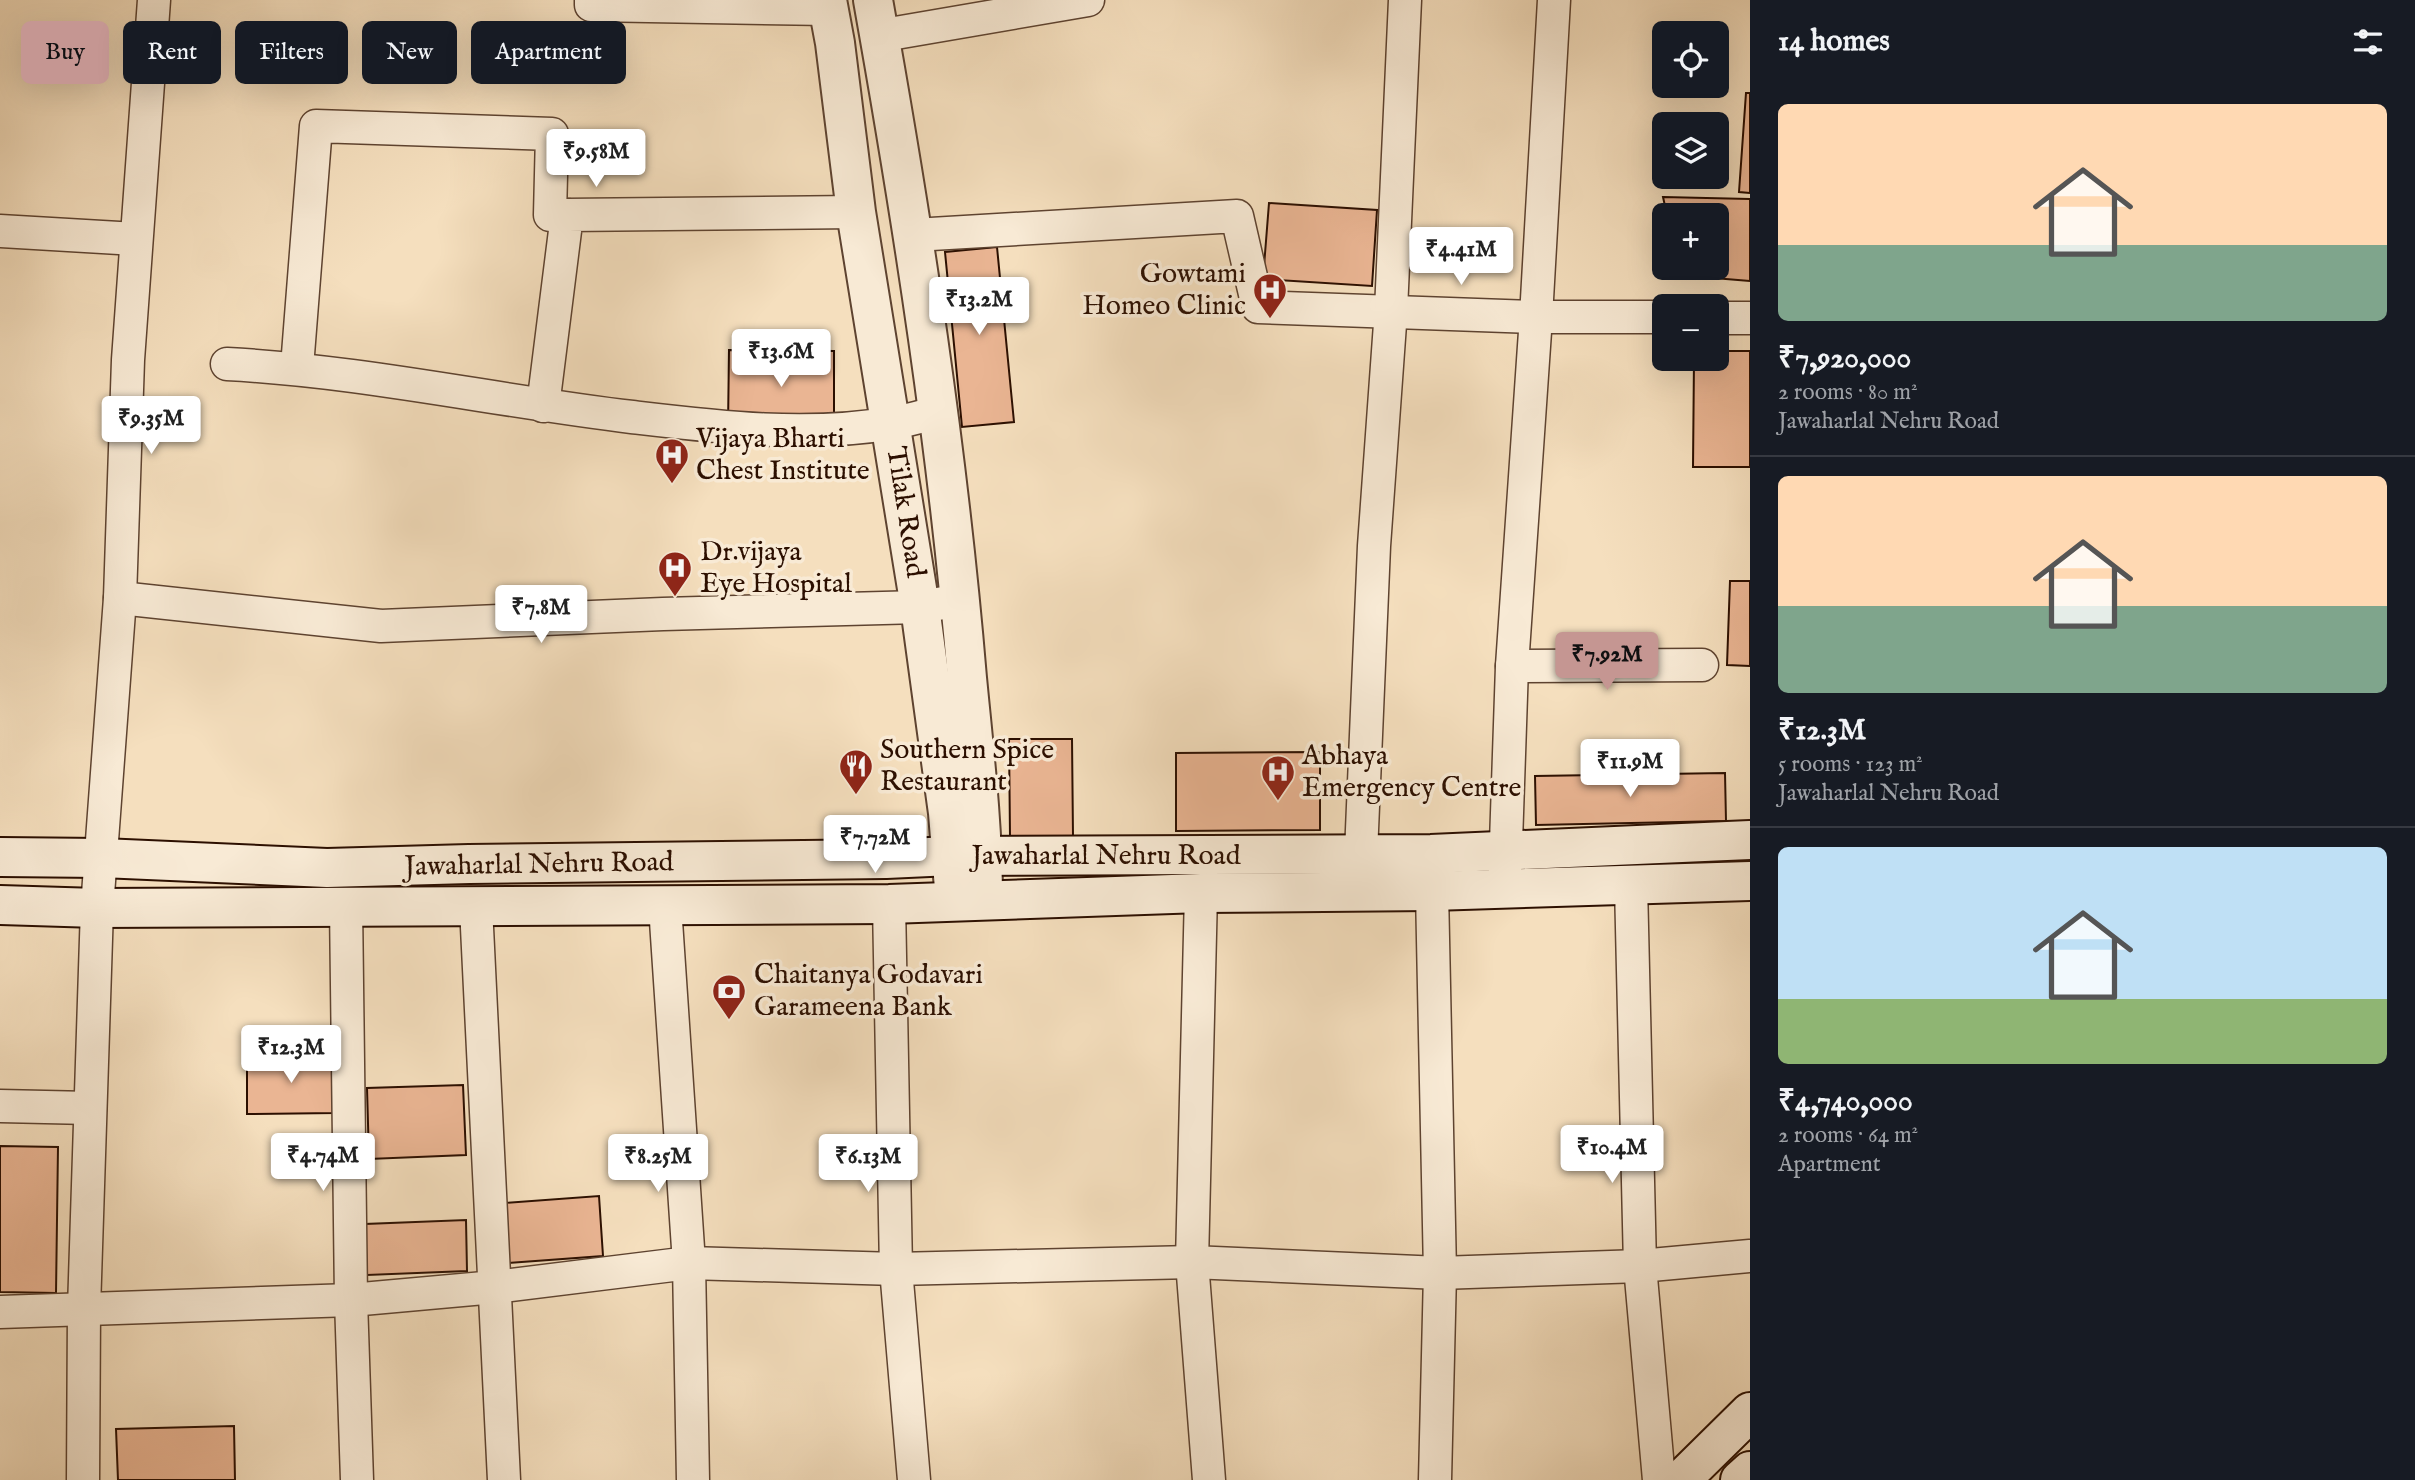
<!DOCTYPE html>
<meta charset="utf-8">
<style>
body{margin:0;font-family:"IM FELL English",serif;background:#242831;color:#f1f3f6;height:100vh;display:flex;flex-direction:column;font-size:26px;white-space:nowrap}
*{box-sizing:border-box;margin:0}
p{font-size:23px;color:#9ea1a6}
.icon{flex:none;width:38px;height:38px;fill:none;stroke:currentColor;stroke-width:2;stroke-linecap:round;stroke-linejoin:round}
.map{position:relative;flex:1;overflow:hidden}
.sheet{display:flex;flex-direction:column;background:#171b24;width:665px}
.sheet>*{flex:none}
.banner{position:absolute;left:21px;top:21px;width:665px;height:63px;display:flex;gap:14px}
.controls{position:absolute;left:1652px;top:21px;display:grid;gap:14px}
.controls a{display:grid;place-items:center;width:77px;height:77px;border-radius:10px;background:#171b24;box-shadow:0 7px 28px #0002;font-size:35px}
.price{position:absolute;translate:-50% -60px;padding:0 16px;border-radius:7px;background:#fff;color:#222;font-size:23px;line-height:46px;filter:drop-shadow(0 2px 4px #0008)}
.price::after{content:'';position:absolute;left:50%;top:42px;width:21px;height:16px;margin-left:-10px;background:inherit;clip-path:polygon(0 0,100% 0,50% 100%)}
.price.selected{background:#c59692;color:#111}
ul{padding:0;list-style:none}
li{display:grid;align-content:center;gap:14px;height:371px;padding:0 28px}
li+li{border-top:2px solid #363941}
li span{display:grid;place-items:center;height:217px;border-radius:10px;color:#555}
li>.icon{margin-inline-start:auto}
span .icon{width:126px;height:126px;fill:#fffc;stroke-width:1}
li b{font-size:30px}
h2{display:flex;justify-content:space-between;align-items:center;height:84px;padding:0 28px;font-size:30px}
.tag{padding:0 24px;border-radius:10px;background:#171b24;box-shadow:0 7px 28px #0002;font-size:24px;line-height:63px}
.tag.selected{background:#c59692;color:#111}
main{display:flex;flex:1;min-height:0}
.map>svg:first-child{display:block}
.building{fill:#eab593;stroke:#2c0f00;stroke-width:2}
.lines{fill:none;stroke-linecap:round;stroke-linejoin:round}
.minor-casing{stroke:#5e4330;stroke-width:35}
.tertiary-casing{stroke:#5e4330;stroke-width:42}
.secondary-casing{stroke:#2c0f00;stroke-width:42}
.minor{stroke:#f8ead5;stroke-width:32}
.tertiary{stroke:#f8ead5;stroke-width:38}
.secondary{stroke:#f8ead5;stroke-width:38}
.labels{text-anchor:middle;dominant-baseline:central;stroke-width:7;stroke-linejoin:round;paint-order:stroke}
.poi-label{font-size:28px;fill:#2c0f00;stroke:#f8ead5;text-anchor:start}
.street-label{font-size:28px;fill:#2c0f00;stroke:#f8ead5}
</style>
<main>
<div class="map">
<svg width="1750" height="1480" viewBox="0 0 1750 1480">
<rect width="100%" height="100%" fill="#f5dfbe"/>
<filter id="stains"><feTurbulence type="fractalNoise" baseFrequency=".00286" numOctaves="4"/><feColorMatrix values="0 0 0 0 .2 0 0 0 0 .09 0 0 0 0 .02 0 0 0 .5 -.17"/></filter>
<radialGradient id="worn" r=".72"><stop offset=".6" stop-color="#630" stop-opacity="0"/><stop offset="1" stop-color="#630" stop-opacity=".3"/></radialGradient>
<g class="building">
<polygon points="1746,93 1750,93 1750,193 1739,192"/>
<polygon points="1663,197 1750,199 1750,281 1678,275 1677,268 1717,268 1717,215 1667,215"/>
<polygon points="1269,203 1377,210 1372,286 1263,279"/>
<polygon points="997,247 1014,422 962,427 945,252"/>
<polygon points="729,350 834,351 834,428 728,427"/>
<polygon points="1717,351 1750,351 1750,467 1693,467 1694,359 1717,359"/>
<polygon points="1730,581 1750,581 1750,666 1727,665"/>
<polygon points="1009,739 1072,739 1073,836 1010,836"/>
<polygon points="1320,752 1320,830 1176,831 1176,753"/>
<polygon points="1725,773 1726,821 1536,825 1535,776"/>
<polygon points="335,1055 336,1113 247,1114 247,1056"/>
<polygon points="463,1085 466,1155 369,1159 367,1088"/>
<polygon points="0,1146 58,1147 56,1293 0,1292"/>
<polygon points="599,1196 603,1256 508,1263 504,1203"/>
<polygon points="466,1220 467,1271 367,1275 365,1224"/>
<polygon points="234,1426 235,1480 118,1480 116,1429"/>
</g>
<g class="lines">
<g class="minor-casing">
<g id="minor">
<polyline points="591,0 591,5 828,9"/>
<polyline points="878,36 1088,0"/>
<polyline points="0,231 136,239"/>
<polyline points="914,235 1237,216 1258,307 1536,317 1664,317"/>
<polyline points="1717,318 1750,318"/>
<path d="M227 364C363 371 497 401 632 417 717 427 806 438 892 423 907 421 923 416 938 412"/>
<polyline points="297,367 316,126 552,134 550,215 567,215"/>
<polyline points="543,406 567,215 856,212"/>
<polyline points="120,598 381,626 663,614 920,607 961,600"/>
<polyline points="1512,666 1702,665"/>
<polyline points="1505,872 1512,666 1536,317 1554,0"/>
<polyline points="1360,877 1374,546 1391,310 1405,0"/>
<polyline points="1631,885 1640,1266 1659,1480"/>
<polyline points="1432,891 1440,1273 1435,1480"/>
<polyline points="1201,893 1192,1262 1209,1480"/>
<polyline points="889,904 896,1269 914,1480"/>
<polyline points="346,905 351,1300 357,1480"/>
<polyline points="665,906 689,1263 693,1480"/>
<polyline points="476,907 504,1480"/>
<polyline points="0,1106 90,1108"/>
<polyline points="0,1312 351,1300 495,1287 689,1263 896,1269 1192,1262 1440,1273 1640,1266 1750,1256"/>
<polyline points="83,1480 84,1309 97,908 120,598 128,360 154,0"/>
</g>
</g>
<g class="tertiary-casing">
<g id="tertiary">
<polyline points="827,0 835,43 856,212 920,607 948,813 955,901"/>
<path d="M873 0C913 224 948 450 967 678 974 751 983 826 983 900"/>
</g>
</g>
<g class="secondary-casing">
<g id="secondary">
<polyline points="0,857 102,858 327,868 469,864 886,859 951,856 1431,854 1750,840"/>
<polyline points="0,905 97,908 889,904 1201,893 1432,891 1750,881"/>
<polyline points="1681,1480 1750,1412"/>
<polyline points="1740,1480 1750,1471"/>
</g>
</g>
<use href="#minor" class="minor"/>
<use href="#tertiary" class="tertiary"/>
<use href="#secondary" class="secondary"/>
</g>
<defs>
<g id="hospital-pin" transform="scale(1.75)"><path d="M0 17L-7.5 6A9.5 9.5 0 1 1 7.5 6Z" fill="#8f2418" stroke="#f8ead5"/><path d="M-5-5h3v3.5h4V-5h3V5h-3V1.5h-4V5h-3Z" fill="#fff"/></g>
<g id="restaurant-pin" transform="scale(1.75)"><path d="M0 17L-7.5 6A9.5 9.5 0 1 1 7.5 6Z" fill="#8f2418" stroke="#f8ead5"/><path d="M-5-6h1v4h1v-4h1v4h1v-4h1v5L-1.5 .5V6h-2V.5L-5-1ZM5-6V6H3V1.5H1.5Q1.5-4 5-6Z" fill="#fff"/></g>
<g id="bank-pin" transform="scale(1.75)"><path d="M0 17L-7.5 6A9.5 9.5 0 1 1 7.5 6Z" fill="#8f2418" stroke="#f8ead5"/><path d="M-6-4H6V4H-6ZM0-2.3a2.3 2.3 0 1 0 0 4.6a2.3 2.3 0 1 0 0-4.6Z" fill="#fff"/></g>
</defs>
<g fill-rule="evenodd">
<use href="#hospital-pin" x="1270" y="290"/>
<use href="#hospital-pin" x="672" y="455"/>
<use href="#hospital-pin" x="675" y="568"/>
<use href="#restaurant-pin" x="856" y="766"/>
<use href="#hospital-pin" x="1278" y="772"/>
<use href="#bank-pin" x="729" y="991"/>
</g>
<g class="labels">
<g class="poi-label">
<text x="1246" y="274" text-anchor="end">Gowtami<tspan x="1246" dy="32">Homeo Clinic</tspan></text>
<text x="696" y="439">Vijaya Bharti<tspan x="696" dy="32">Chest Institute</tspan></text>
<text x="700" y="552">Dr.vijaya<tspan x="700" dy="32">Eye Hospital</tspan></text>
<text x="880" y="750">Southern Spice<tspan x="880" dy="32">Restaurant</tspan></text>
<text x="1302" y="756">Abhaya<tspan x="1302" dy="32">Emergency Centre</tspan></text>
<text x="754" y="975">Chaitanya Godavari<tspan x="754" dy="32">Garameena Bank</tspan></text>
</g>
<g class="street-label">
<text transform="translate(905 512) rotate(81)">Tilak Road</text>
<text x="1106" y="856">Jawaharlal Nehru Road</text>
<text transform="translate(539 865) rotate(-1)">Jawaharlal Nehru Road</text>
</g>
</g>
<rect width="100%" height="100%" filter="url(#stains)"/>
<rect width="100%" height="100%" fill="url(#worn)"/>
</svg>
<div class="controls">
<a><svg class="icon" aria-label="locate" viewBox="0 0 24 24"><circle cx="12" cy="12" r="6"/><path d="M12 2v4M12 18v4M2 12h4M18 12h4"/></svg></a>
<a><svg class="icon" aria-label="layers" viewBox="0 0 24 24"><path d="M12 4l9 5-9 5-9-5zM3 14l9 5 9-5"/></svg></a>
<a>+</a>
<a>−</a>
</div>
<b class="price" style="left:596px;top:189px">₹9.58M</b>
<b class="price" style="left:1461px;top:287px">₹4.41M</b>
<b class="price" style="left:979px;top:337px">₹13.2M</b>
<b class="price" style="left:781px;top:389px">₹13.6M</b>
<b class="price" style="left:151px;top:456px">₹9.35M</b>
<b class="price" style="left:541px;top:645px">₹7.8M</b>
<b class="price selected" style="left:1607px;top:692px">₹7.92M</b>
<b class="price" style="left:1630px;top:799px">₹11.9M</b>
<b class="price" style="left:875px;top:875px">₹7.72M</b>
<b class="price" style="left:291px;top:1085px">₹12.3M</b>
<b class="price" style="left:1612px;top:1185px">₹10.4M</b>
<b class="price" style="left:323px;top:1193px">₹4.74M</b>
<b class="price" style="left:658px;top:1194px">₹8.25M</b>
<b class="price" style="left:868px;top:1194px">₹6.13M</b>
<div class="banner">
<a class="tag selected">Buy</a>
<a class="tag">Rent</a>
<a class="tag">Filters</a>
<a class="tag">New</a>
<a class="tag">Apartment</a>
</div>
</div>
<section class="sheet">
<h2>14 homes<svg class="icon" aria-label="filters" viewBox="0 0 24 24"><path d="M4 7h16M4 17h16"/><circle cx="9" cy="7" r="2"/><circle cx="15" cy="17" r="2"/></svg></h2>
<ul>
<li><span style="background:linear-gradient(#ffd9b3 65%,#7fa58c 0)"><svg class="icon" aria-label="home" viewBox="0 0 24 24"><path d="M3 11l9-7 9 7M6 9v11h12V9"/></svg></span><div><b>₹7,920,000</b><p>2 rooms · 80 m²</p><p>Jawaharlal Nehru Road</p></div></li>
<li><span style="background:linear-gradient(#ffd9b3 60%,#7fa58c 0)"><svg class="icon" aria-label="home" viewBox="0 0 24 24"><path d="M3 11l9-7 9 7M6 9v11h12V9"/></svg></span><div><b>₹12.3M</b><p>5 rooms · 123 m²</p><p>Jawaharlal Nehru Road</p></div></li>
<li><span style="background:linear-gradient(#bfe0f5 70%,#8fb573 0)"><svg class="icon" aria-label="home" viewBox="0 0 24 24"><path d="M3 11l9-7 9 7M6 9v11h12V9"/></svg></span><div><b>₹4,740,000</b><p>2 rooms · 64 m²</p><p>Apartment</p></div></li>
</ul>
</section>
</main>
